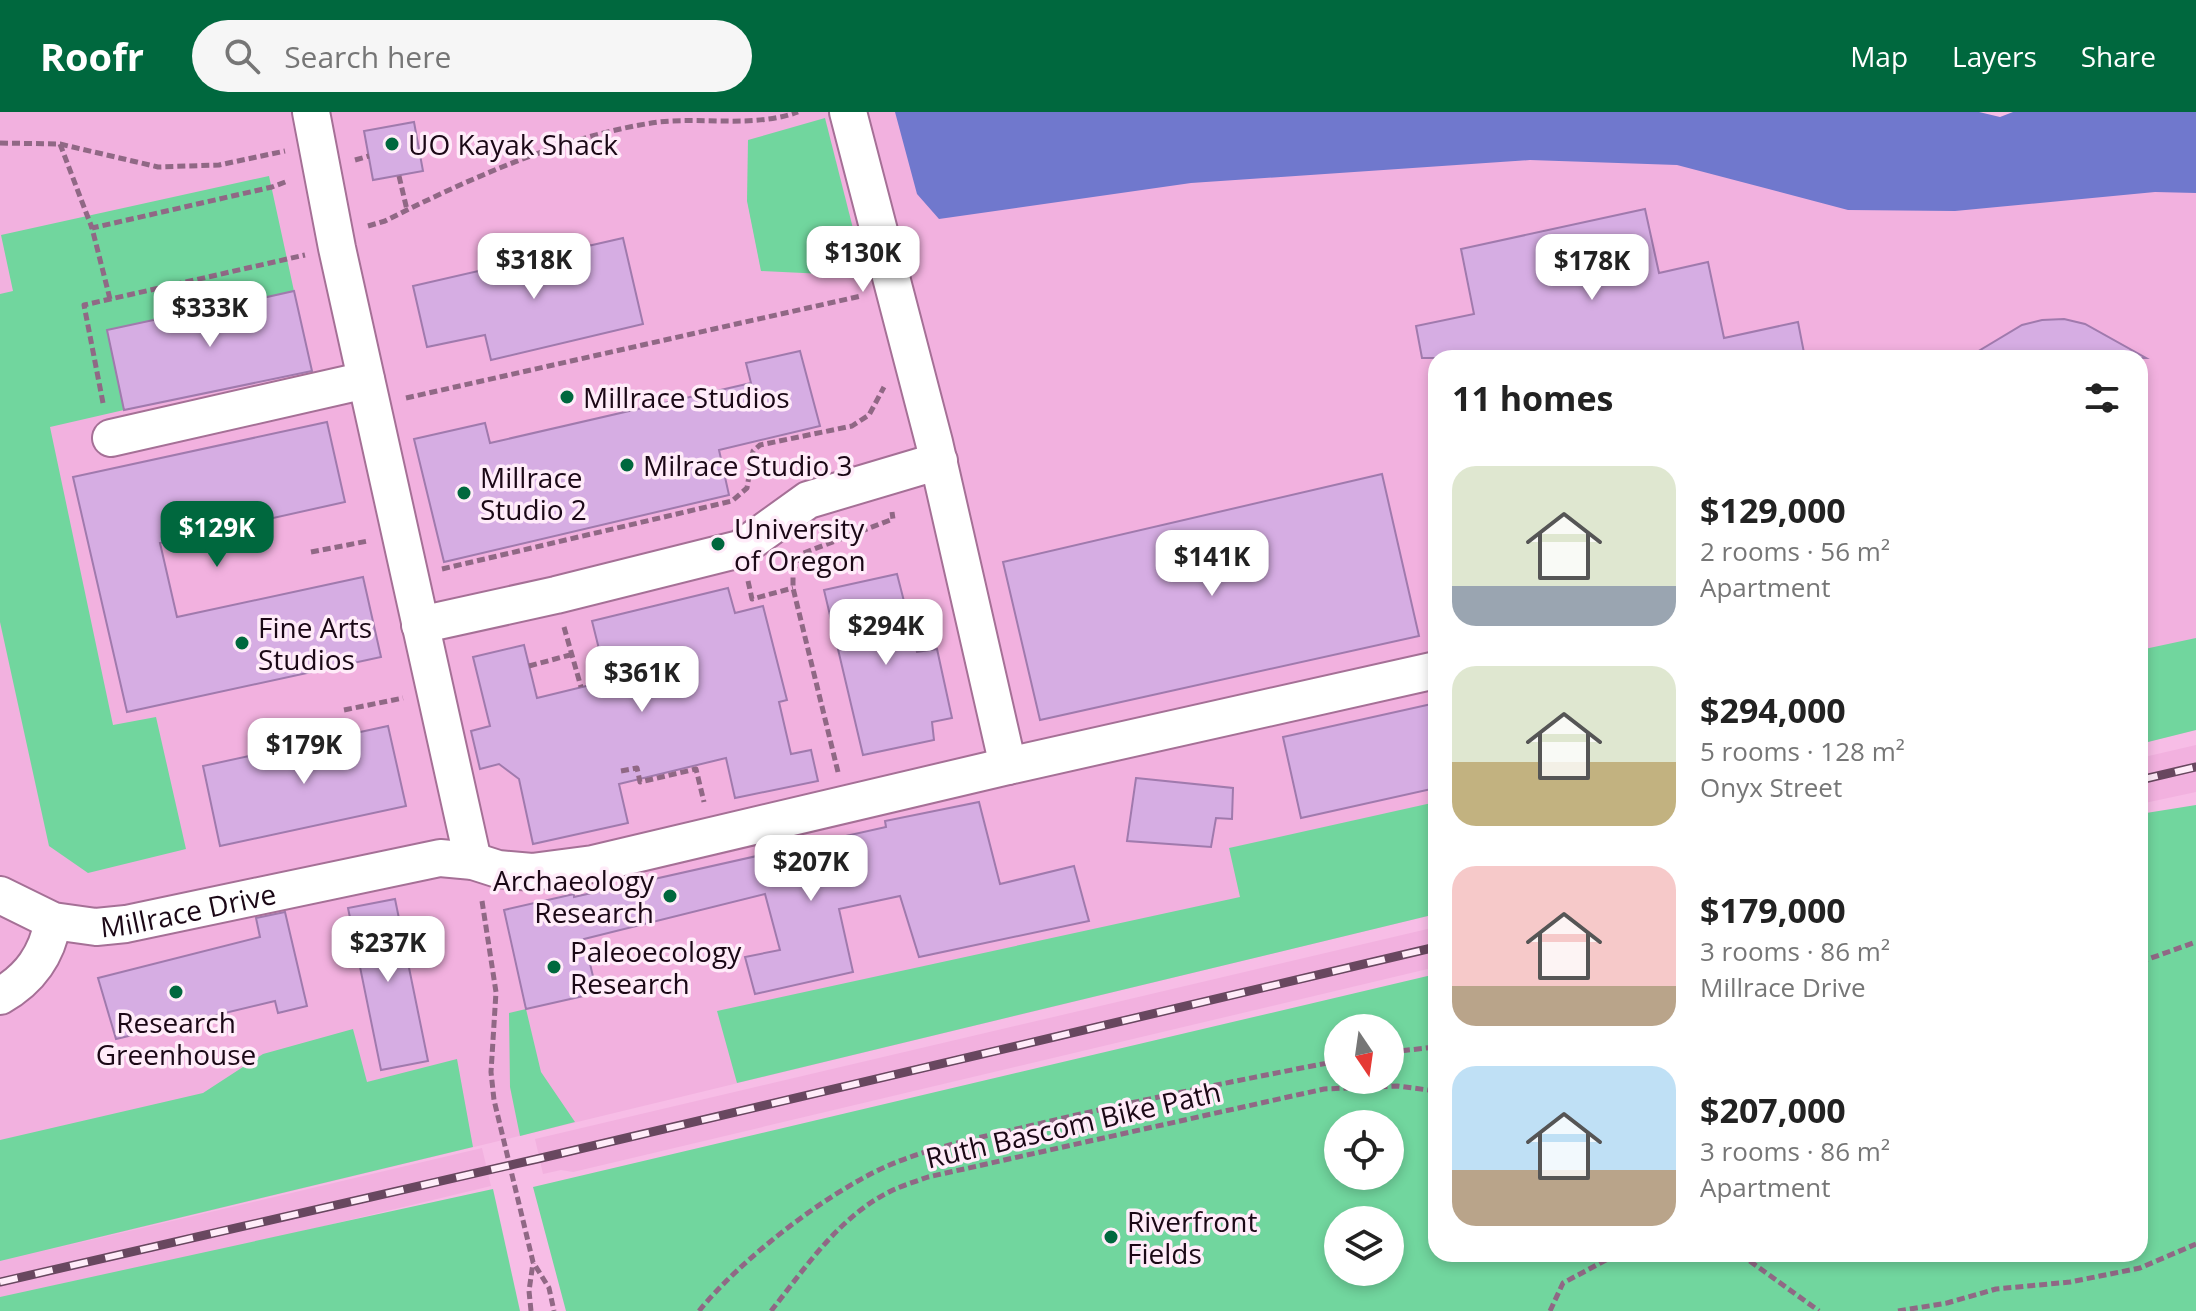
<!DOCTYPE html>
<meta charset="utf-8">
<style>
body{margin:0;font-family:"Open Sans",sans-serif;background:#f6f6f6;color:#222;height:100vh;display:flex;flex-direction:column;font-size:30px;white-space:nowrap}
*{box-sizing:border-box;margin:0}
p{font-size:26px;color:#767676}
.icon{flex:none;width:44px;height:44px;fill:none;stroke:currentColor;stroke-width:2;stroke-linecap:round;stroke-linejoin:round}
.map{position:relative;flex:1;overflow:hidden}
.side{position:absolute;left:1428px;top:238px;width:720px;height:912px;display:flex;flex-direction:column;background:#fff;border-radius:24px;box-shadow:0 4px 12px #0003}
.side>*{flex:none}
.needle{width:52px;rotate:167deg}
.tools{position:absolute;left:1324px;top:902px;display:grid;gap:16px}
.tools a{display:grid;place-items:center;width:80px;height:80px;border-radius:50%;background:#fff;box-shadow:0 4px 12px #0003;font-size:40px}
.price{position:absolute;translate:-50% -68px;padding:0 18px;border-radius:16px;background:#fff;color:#222;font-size:26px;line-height:52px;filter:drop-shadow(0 2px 4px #0008)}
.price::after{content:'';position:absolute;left:50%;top:48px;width:24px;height:18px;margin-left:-12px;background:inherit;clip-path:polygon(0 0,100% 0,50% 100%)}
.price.active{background:#00683e;color:#fff}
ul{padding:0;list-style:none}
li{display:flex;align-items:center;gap:24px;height:200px;padding:0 24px}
li span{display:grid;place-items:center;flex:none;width:224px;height:160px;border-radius:24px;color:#555}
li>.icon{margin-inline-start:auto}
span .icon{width:96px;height:96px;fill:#fffc;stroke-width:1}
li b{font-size:34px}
h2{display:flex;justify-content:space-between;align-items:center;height:96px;padding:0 24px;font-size:34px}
header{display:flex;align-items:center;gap:48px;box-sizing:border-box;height:112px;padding:0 40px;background:#00683e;color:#fff}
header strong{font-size:38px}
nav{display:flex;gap:44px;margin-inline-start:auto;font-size:28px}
.search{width:560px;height:72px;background:#f6f6f6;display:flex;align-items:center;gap:20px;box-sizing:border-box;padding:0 28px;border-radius:44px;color:#767676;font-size:30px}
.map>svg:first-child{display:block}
.built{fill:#f2b1df}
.green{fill:#71d69e;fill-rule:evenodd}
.water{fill:#7078cd}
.building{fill:#d6ade3;stroke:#a07aad;stroke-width:2}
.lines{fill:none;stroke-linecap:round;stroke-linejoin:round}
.minor-casing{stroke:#a57096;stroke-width:40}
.path{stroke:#906885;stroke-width:5;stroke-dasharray:8 4;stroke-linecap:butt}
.minor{stroke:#fff;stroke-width:36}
.rail-casing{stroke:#68475f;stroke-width:9}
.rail{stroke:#ffecf9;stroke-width:6;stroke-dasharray:18;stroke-linecap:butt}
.poi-dot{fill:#00683e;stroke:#ffecf9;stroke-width:3}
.labels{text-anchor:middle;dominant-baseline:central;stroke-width:7;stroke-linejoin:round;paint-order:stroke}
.poi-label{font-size:28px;fill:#1b0816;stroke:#ffecf9;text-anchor:start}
.street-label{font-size:28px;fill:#1b0816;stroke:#ffecf9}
</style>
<header>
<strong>Roofr</strong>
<div class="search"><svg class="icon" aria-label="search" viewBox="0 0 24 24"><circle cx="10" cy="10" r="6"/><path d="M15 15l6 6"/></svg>Search here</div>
<nav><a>Map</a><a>Layers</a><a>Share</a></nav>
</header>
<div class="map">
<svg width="2196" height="1199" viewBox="0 0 2196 1199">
<rect width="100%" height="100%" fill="#f7bde6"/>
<g class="built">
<polygon points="0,0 1544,0 2196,14 2196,618 2140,632 2140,246 1436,246 1436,802 40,1140 482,1036 491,1074 150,1156 0,1187"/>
<polygon points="2196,633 2196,680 2140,692 2140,646"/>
<polygon points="1436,815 1436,855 573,1060 561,1058 543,1062 535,1027"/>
</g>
<g class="green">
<polygon points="825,6 860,144 824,162 761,159 747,89 748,28"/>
<polygon points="269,64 294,179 258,187 255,177 212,188 214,195 107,218 124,298 50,315 113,613 156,605 186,737 88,761 49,734 0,510 0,182 13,179 1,123"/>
<polygon points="2196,526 2196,618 2140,632 2140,538"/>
<polygon points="1436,690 1436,802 737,971 717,899 1240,785 1229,736"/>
<path d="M2196 693V1199H566L533 1075 1436 862V1142H2140V702ZM1338 916H1390V968H1338ZM1338 1012H1390V1064H1338ZM1338 1108H1390V1160H1338Z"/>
<polygon points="526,897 541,960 575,1010 520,1024 510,975 509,901"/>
<polygon points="353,917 367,970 457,947 473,1035 0,1149 0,1028 203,981 263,942"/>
<polygon points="493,1077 520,1199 0,1199 0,1185"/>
</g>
<polygon class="water" points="895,0 1979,0 2000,5 2013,0 2196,0 2196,81 2155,80 1955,99 1848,98 1677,53 1530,48 1191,71 939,107 917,82"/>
<g class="building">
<polygon points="414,10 423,59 373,68 364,19"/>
<polygon points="1645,97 1659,161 1708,150 1724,226 1798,210 1805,246 1422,246 1416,214 1474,202 1461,137"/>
<polygon points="623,126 643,212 491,248 485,223 427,235 413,174"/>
<polygon points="256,177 258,187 294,179 312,259 124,298 107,218 214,195 212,187"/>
<polygon points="2064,207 2085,212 2146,246 1967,246 2022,213 2042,208"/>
<polygon points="800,239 820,314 719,338 729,383 444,450 414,327 485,311 490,331 751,271 746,251"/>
<polygon points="327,310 345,390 160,431 177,505 363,465 381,545 127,600 73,365"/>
<polygon points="1382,362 1419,524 1040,608 1003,450"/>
<polygon points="897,462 917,540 937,537 952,606 932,610 934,628 863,643 824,478"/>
<polygon points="728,476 735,501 763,494 787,588 779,590 791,642 811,638 818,669 735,686 726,646 619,672 628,711 533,732 519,667 499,652 480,657 471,619 490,614 473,545 524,533 537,586 607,569 592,509"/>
<polygon points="1436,591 1436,676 1301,706 1283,625"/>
<polygon points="388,614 406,694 220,734 203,654"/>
<polygon points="1136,666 1233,676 1232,707 1216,706 1211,735 1127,729"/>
<polygon points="979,690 1000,772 1074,754 1089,809 919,845 900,784 839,797 853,860 755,882 745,845 780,838 765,782 584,827 597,881 526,897 504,798 574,782 574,785 886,715 885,709"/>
<polygon points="395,787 428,949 381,958 348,796"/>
<polygon points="285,800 307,894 278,901 275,889 116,927 98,866 260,825 256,806"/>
</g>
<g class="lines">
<g class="minor-casing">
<g id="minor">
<polyline points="311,0 337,136 473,749"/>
<polyline points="848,0 934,330 1008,654"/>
<polyline points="111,326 366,268"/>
<polyline points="420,513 556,483 740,437 808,388 939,349"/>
<path id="s1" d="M0 783 53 809 96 815 126 812 440 746 473 749 498 757 532 760 593 752 1008 654 1436 558"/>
<path d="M0 884C30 867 47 843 53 809"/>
</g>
</g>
<g class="path">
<polyline points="0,31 60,32 158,55 219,53 285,39"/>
<polyline points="60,32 92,116"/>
<polyline points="355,48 369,44"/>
<polyline points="399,64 407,98"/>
<path d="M368 114 385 109C466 68 568 22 659 10 706 5 753 16 798 0"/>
<polyline points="110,187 92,116 272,75 288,69"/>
<polyline points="406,286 861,184"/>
<polyline points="103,291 84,193 305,143"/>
<polyline points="311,440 368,429"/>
<polyline points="442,457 732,389 747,376 753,339 760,333 852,314 869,303 884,275"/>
<polyline points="748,469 752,487 793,476"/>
<polyline points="564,515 581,575"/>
<polyline points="529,554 570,543"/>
<polyline points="344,598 403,586"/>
<polyline points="621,659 637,656 640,670 696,657 704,690"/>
<polyline points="838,660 793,476 793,460 801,442 893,407 892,400"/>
<polyline points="482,789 496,880 491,960 494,988 533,1150 549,1176 554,1199"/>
<polyline points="2140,850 2196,830"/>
<polyline points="1390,940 1436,935"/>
<polyline points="1740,1142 1819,1199"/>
<polyline points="531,1199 529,1179 533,1151"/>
<path d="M699 1199C741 1147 824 1083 885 1055 935 1033 989 1024 1042 1011 1140 988 1239 968 1338 949"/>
<path d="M771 1199C806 1155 840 1103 893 1078 904 1073 917 1069 928 1065L1324 977 1397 974 1436 979"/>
<polyline points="1550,1199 1563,1171 1608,1147 1612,1142"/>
<polyline points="1898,1199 1947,1191 1996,1177 2070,1170 2140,1156 2196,1132"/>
</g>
<use href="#minor" class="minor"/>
<g class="rail-casing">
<g id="rail">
<polyline points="2140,668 2196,655"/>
<polyline points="0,1170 537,1047 1436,835"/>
</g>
</g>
<use href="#rail" class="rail"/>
</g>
<g class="poi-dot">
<circle cx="392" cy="32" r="8"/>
<circle cx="567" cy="285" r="8"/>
<circle cx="627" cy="353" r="8"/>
<circle cx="464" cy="381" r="8"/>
<circle cx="718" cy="432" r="8"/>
<circle cx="242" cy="531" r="8"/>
<circle cx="670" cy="784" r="8"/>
<circle cx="554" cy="855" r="8"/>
<circle cx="176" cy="880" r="8"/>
<circle cx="1111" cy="1125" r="8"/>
</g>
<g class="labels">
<g class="poi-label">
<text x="408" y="32">UO Kayak Shack</text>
<text x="583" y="285">Millrace Studios</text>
<text x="643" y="353">Milrace Studio 3</text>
<text x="480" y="365">Millrace<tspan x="480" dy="32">Studio 2</tspan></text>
<text x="734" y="416">University<tspan x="734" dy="32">of Oregon</tspan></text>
<text x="258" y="515">Fine Arts<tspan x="258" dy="32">Studios</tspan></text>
<text x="654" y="768" text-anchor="end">Archaeology<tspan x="654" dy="32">Research</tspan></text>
<text x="570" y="839">Paleoecology<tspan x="570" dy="32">Research</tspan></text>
<text x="176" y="910" text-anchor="middle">Research<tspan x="176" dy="32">Greenhouse</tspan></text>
<text x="1127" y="1109">Riverfront<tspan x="1127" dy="32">Fields</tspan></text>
</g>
<g class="street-label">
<text stroke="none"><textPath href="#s1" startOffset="196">Millrace Drive</textPath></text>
<text transform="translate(1073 1012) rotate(-13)">Ruth Bascom Bike Path</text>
</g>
</g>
</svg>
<div class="tools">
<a><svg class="needle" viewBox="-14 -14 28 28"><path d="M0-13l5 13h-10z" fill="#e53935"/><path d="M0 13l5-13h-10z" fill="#767676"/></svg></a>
<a><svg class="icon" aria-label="locate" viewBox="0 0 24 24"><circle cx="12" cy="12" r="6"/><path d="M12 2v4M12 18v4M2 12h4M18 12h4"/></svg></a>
<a><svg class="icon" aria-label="layers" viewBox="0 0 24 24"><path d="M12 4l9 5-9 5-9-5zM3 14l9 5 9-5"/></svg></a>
</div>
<b class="price" style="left:863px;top:182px">$130K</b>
<b class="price" style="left:534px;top:189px">$318K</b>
<b class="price" style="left:1592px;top:190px">$178K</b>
<b class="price" style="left:210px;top:237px">$333K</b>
<b class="price active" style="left:217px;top:457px">$129K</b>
<b class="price" style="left:1212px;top:486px">$141K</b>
<b class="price" style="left:886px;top:555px">$294K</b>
<b class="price" style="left:642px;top:602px">$361K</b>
<b class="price" style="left:304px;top:674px">$179K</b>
<b class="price" style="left:811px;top:791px">$207K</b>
<b class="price" style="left:388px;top:872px">$237K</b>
<section class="side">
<h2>11 homes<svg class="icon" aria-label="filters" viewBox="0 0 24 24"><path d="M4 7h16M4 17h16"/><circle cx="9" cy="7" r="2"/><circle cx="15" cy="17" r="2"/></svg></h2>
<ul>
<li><span style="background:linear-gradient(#dfe7d0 75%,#9aa5b1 0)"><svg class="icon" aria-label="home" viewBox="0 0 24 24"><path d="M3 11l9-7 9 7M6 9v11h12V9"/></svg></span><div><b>$129,000</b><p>2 rooms · 56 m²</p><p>Apartment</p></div></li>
<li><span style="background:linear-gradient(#dfe7d0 60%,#c2b280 0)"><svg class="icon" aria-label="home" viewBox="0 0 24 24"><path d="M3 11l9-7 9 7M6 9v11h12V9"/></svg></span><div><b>$294,000</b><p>5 rooms · 128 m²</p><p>Onyx Street</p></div></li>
<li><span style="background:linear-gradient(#f6c9c9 75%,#b9a48a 0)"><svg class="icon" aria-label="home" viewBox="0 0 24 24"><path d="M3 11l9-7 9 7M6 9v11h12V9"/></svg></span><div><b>$179,000</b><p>3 rooms · 86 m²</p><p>Millrace Drive</p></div></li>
<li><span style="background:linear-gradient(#bfe0f5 65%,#b9a48a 0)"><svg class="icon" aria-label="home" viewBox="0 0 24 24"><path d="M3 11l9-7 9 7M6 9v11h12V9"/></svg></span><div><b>$207,000</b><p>3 rooms · 86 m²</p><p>Apartment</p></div></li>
</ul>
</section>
</div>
